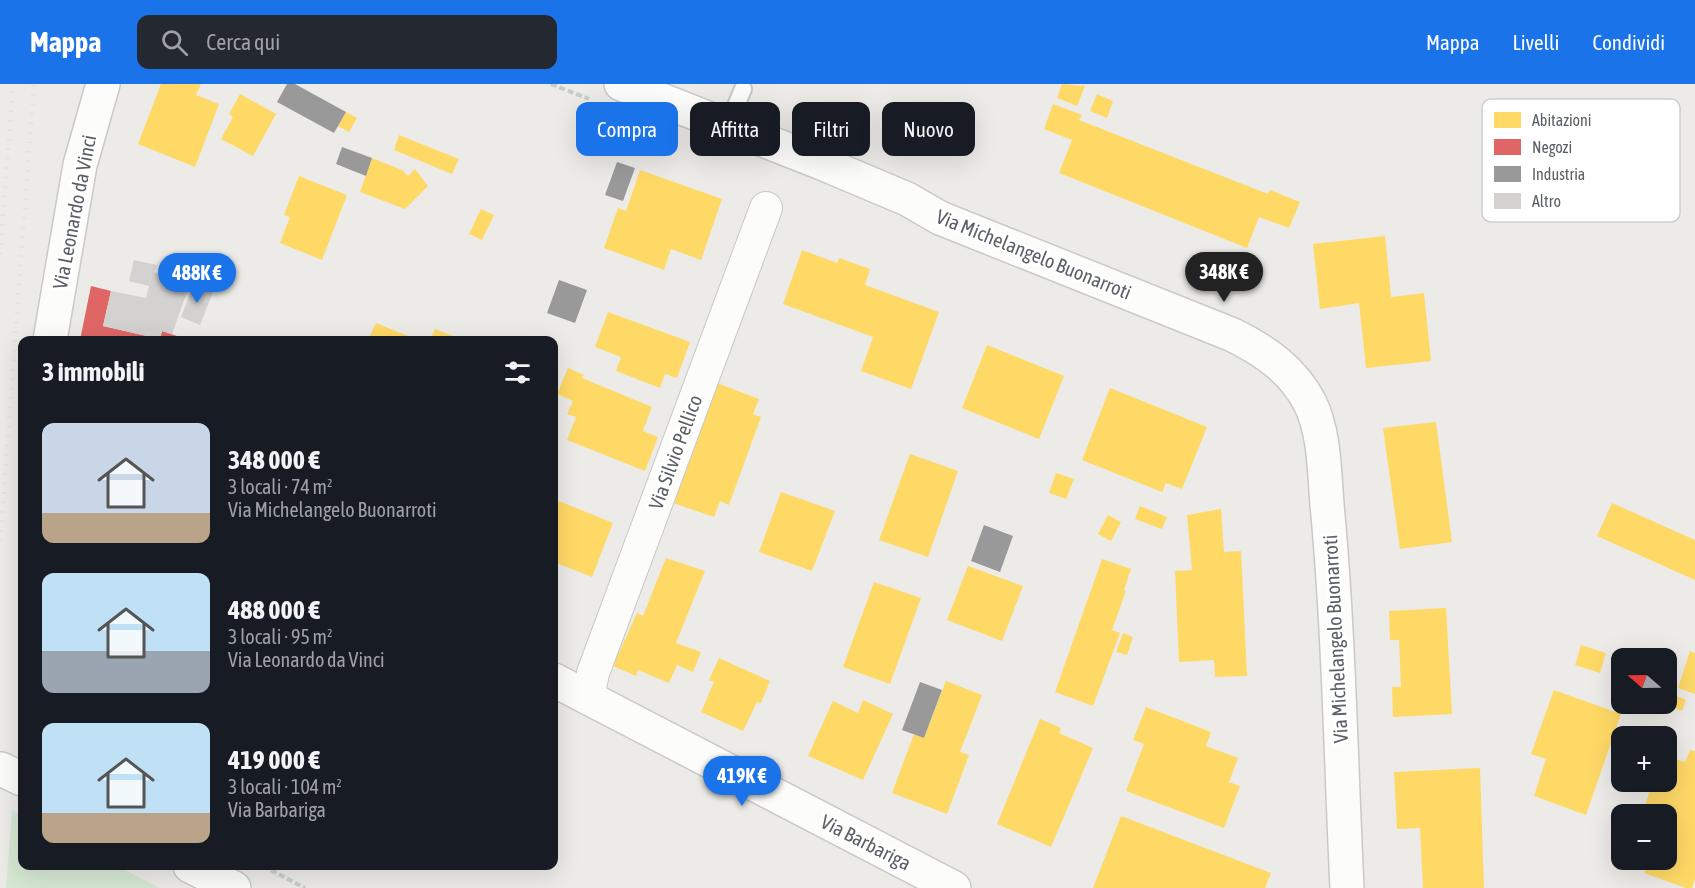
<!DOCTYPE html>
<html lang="it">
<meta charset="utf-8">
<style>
body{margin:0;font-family:"Asap Condensed",sans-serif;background:#242831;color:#f1f3f6;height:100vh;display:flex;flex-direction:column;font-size:22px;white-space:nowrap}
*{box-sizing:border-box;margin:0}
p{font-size:20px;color:#9ea1a6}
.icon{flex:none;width:33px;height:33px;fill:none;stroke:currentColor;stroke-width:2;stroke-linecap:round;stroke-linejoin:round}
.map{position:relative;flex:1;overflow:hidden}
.details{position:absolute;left:18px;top:252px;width:540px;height:534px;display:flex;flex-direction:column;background:#171b24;border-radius:12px;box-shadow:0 6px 24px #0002}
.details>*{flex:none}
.hud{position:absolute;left:576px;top:18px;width:570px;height:54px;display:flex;gap:12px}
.needle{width:39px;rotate:290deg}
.buttons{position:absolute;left:1611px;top:564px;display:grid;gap:12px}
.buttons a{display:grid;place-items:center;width:66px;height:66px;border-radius:12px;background:#171b24;box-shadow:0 6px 24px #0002;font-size:30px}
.price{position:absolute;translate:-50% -51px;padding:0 14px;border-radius:21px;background:#1a73e8;color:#fff;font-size:20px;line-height:39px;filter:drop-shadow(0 2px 3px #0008)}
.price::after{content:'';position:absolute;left:50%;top:36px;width:18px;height:14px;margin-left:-9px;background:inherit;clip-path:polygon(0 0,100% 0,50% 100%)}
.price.current{background:#222;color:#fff}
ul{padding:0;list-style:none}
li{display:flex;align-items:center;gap:18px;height:150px;padding:0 24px}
li span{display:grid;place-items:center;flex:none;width:168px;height:120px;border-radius:12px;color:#555}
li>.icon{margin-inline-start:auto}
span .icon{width:72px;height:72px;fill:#fffc;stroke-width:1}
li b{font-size:26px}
h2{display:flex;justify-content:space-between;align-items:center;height:72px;padding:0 24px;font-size:26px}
.pill{padding:0 21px;border-radius:12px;background:#171b24;box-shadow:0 6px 24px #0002;font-size:21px;line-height:54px}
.pill.current{background:#1a73e8;color:#fff}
header{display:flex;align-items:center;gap:36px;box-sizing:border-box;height:84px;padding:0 30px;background:#1a73e8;color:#fff}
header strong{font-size:28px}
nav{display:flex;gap:33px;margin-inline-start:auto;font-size:21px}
.search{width:420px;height:54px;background:#242831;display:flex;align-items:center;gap:15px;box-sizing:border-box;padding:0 21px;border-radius:12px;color:#9ea1a6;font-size:22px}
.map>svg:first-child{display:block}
.green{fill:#d5e8d2}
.homes{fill:#ffd966}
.shops{fill:#e06666}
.industry{fill:#999}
.building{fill:#d3d2d0}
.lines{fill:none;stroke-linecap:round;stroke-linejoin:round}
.lane-casing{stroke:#c8c8c8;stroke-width:20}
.street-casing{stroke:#c8c8c8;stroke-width:34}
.secondary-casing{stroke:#c9c9c9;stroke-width:36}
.path{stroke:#c9cdca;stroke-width:4;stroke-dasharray:6 3;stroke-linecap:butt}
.lane{stroke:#fcfcfb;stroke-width:16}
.street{stroke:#fcfcfb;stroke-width:32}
.secondary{stroke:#fcfcfb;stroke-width:33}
.rail{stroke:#e3e2e2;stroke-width:4.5;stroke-dasharray:1.5 8;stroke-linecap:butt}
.labels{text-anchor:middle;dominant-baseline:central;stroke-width:6;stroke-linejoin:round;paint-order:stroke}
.street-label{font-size:20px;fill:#5c6065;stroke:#fff}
.key{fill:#fff;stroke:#cecfd1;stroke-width:1.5}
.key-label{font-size:16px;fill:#5c6065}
</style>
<header>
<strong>Mappa</strong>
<div class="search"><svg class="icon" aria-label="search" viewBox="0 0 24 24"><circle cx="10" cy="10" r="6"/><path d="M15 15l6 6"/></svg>Cerca qui</div>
<nav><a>Mappa</a><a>Livelli</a><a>Condividi</a></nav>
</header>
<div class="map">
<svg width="1695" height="804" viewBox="0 0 1695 804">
<rect width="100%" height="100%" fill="#ecebe7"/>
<polygon class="green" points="12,726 22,732 22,782 117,782 160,804 6,804"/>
<g class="homes">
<polygon points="161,0 201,0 196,11 219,20 195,83 138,60"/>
<polygon points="1062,0 1085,2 1077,22 1057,14"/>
<polygon points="240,10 276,30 253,72 221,55 233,33 229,30"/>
<polygon points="1097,10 1113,17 1107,34 1090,27"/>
<polygon points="1053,20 1082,31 1079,36 1268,110 1270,106 1300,118 1289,144 1259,133 1247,164 1059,89 1072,56 1044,45"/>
<polygon points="346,28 357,34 349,48 338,42"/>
<polygon points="399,51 459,75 452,90 394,66"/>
<polygon points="372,74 402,86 408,92 415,85 428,102 405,125 360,108"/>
<polygon points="640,86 722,115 701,176 671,165 664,186 604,164 618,124 626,127"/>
<polygon points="299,92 347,111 322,176 280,159 290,133 284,131"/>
<polygon points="481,125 494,131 482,156 469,150"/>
<polygon points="1385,152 1391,213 1424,209 1431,277 1366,284 1359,219 1320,225 1313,160"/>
<polygon points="802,166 837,179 839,174 870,185 865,201 939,228 911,305 861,287 873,253 783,220"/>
<polygon points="608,228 690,258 677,294 665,290 660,304 616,287 621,273 595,263"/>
<polygon points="376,239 418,256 368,256"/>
<polygon points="435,245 456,253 454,256 430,256"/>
<polygon points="987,261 1064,292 1039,355 962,324"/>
<polygon points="568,284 584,291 582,294 652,323 643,347 658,353 645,387 567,356 576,333 567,330 573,317 557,310"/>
<polygon points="717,299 759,315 753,330 761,333 729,421 720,417 714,433 673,419"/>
<polygon points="1110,304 1207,343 1182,405 1166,399 1162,408 1082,376"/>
<polygon points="1436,338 1452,458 1400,465 1383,344"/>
<polygon points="910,370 958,387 928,473 879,456"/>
<polygon points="1056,389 1074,395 1066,415 1049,409"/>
<polygon points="781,408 835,427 812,487 759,468"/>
<polygon points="554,415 613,439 592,493 554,478"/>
<polygon points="1612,419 1695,456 1695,496 1597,452"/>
<polygon points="1140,422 1167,433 1162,445 1135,435"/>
<polygon points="1221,425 1224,468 1241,467 1247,592 1215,593 1214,576 1179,578 1175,487 1192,486 1187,431"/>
<polygon points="1108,431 1121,438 1111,457 1098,450"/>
<polygon points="666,474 705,487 676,559 701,568 693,588 677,581 669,599 638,586 636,592 613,582 637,529 643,532"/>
<polygon points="1102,475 1131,485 1124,506 1126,507 1112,546 1120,549 1093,622 1055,608"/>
<polygon points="968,482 1023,502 1002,557 947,536"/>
<polygon points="874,498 921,514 890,600 843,583"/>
<polygon points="1446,524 1452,630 1393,633 1392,603 1401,603 1399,556 1390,556 1389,527"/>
<polygon points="1123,549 1133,553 1127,571 1116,568"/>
<polygon points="1581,561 1606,569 1600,589 1575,581"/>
<polygon points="1690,567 1695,569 1695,610 1678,604"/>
<polygon points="1657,568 1669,573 1667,579 1666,574 1654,574"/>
<polygon points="719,574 770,597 761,619 757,618 743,647 701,628 714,598 709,596"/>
<polygon points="946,597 982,611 960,668 969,671 947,730 892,709 914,650 924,654"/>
<polygon points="1554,606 1621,630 1586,731 1534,712 1546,675 1531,670"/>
<polygon points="1671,610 1686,616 1682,627 1667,622"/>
<polygon points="863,616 893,630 863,696 808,672 833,617 858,629"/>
<polygon points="1146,623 1211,648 1206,662 1238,674 1229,698 1240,702 1224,744 1126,707 1144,660 1133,656"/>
<polygon points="1040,635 1061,644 1059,649 1093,664 1051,763 997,740"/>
<polygon points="1690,666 1695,667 1695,795 1692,804 1686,804 1644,789 1649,776 1666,776 1666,730 1642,730 1653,698 1666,698 1666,672 1685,678"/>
<polygon points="1480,684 1484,804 1423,804 1420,744 1397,745 1394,688"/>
<polygon points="1121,732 1271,789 1265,804 1093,804"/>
</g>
<polygon class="shops" points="91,202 111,207 103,242 160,255 162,247 189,256 80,256"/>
<g class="industry">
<polygon points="287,0 295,0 346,28 334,49 277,18"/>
<polygon points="342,63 372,74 366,92 336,80"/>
<polygon points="617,78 635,84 623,117 605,111"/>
<polygon points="559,196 587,206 575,239 547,229"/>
<polygon points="984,441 1013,452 1000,488 971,477"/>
<polygon points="920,598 942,606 924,654 902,646"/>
</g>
<g class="building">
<polygon points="134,176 157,181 154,188 189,202 172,250 162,247 160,255 103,242 111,207 146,214 149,202 129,197"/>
<polygon points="194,200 213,208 200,241 181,233"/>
</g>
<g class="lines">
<g class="lane-casing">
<g id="lane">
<polyline points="727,43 743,5"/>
<polyline points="824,80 838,44"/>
</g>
</g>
<g class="street-casing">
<polyline id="street" points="588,614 593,589 766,124"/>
</g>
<g class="secondary-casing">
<g id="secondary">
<path d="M621 0 824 80 907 115 940 134 1233 251C1265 267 1293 286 1310 319 1326 352 1324 394 1328 431 1339 554 1341 680 1347 804"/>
<polyline points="50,256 80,81 103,0"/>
<polyline points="554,596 954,804"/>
<polyline points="1,685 22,695"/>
<polyline points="190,782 234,804"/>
</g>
</g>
<g class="path">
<polyline points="551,0 589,15"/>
<polyline points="263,782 305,804"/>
</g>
<use href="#lane" class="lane"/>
<use href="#street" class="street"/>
<use href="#secondary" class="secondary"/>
<g class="rail">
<polyline points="0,170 13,0"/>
<polyline points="0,457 34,0"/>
</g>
</g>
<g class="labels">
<g class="street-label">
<text transform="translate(74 128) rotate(-79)">Via Leonardo da Vinci</text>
<text transform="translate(1034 170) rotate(22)">Via Michelangelo Buonarroti</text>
<text transform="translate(675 368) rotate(-70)">Via Silvio Pellico</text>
<text transform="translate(1335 555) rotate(-93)">Via Michelangelo Buonarroti</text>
<text transform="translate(866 758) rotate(27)">Via Barbariga</text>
</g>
</g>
<rect x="1482" y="15" width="198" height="123" rx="9" class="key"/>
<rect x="1494" y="28" width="27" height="16" fill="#ffd966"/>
<rect x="1494" y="55" width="27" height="16" fill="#e06666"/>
<rect x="1494" y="82" width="27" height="16" fill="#999"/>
<rect x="1494" y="109" width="27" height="16" fill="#d3d2d0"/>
<g class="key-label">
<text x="1532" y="42">Abitazioni</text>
<text x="1532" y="69">Negozi</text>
<text x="1532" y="96">Industria</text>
<text x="1532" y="123">Altro</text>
</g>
</svg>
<div class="buttons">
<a><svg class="needle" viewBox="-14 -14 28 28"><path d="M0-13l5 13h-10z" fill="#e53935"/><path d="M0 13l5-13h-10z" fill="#9ea1a6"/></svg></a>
<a>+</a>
<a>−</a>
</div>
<b class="price current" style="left:1224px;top:219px">348K €</b>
<b class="price" style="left:197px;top:220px">488K €</b>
<b class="price" style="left:742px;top:723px">419K €</b>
<div class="hud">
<a class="pill current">Compra</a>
<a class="pill">Affitta</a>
<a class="pill">Filtri</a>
<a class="pill">Nuovo</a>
</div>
<section class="details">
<h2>3 immobili<svg class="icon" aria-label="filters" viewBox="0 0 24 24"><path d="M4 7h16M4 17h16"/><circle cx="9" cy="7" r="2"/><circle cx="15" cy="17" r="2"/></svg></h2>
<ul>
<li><span style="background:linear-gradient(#c9d6e8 75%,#b9a48a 0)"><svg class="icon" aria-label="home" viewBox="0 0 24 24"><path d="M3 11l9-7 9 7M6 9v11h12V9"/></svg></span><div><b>348 000 €</b><p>3 locali · 74 m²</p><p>Via Michelangelo Buonarroti</p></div></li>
<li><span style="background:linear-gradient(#bfe0f5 65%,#9aa5b1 0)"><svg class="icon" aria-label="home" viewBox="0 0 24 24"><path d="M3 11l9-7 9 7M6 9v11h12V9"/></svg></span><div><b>488 000 €</b><p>3 locali · 95 m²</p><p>Via Leonardo da Vinci</p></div></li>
<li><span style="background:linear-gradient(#bfe0f5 75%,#b9a48a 0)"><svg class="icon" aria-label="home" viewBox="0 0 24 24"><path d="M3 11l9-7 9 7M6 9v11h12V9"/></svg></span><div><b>419 000 €</b><p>3 locali · 104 m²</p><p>Via Barbariga</p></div></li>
</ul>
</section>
</div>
